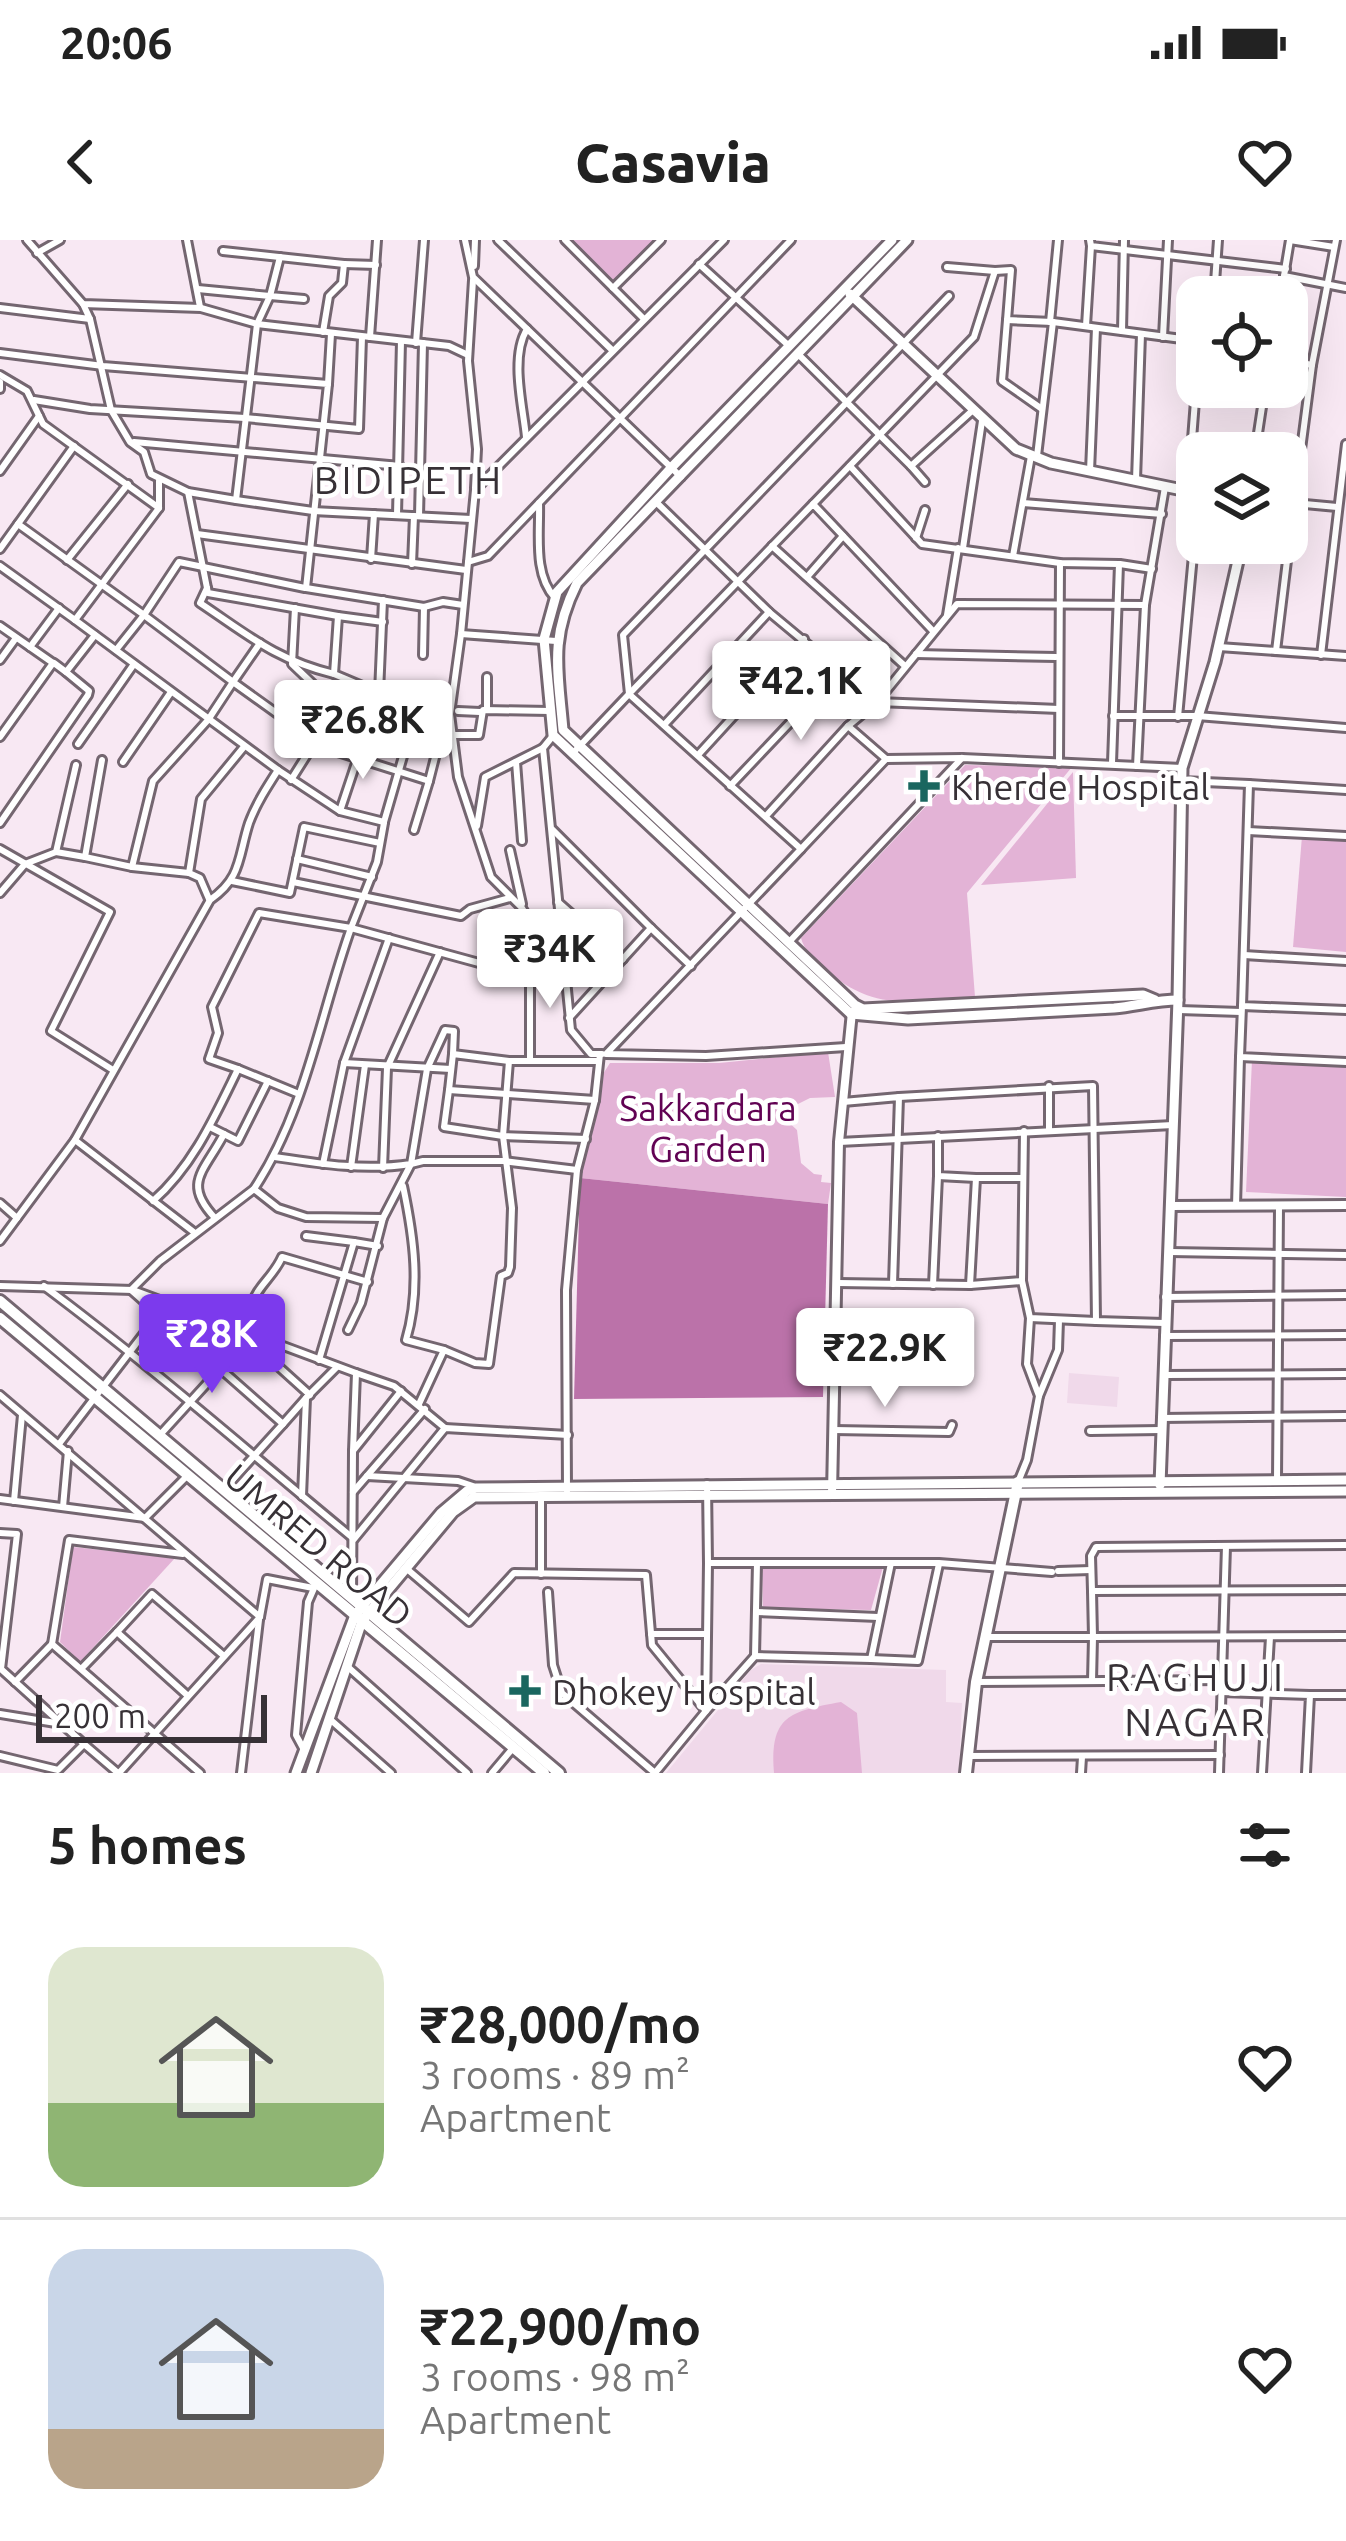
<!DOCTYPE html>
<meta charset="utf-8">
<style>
body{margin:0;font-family:Ubuntu,sans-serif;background:#f6f6f6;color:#222;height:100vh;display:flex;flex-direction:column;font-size:45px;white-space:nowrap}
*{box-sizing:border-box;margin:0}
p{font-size:39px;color:#767676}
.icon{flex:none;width:66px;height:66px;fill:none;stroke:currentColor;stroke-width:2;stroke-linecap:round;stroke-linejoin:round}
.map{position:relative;height:1533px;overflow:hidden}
.panel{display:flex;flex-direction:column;background:#fff;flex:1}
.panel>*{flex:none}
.buttons{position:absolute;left:1176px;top:36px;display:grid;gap:24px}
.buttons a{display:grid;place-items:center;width:132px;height:132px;border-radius:24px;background:#fff;box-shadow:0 12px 48px #0002;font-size:60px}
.scale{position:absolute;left:36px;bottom:30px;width:231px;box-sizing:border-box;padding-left:12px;border:6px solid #373136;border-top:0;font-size:33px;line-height:42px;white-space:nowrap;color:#373136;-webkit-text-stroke:9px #fff;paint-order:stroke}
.price{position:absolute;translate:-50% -102px;padding:0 27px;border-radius:12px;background:#fff;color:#222;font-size:39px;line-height:78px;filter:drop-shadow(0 3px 6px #0008)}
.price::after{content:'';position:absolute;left:50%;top:72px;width:36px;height:27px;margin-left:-18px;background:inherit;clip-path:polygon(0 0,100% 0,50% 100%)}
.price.current{background:#7c3aed;color:#fff}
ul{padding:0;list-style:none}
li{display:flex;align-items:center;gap:36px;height:300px;padding:0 48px}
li+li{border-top:3px solid #e0e0e0}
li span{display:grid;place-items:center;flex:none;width:336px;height:240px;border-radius:36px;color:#555}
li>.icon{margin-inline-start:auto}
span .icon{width:144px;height:144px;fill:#fffc;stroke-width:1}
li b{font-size:51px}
h2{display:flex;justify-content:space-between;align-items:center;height:144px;padding:0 48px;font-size:51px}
.status{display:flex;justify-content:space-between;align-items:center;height:84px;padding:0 60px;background:#fff;direction:ltr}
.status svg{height:33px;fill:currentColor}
header{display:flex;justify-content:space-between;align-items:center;height:156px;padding:0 48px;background:#fff;font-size:54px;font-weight:800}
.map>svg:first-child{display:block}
.built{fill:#f0d9ea}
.green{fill:#e3b3d6}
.water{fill:#bb72a9}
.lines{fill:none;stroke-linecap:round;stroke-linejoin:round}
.minor-casing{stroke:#746670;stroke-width:12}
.tertiary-casing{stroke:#746670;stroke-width:14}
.secondary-casing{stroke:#746670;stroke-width:15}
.primary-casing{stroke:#746670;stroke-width:16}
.minor{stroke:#fff;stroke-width:6}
.tertiary{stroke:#fff;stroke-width:8}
.secondary{stroke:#fff;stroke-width:9}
.primary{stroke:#fff;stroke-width:10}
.poi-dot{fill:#1a665f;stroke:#fff;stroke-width:4.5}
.labels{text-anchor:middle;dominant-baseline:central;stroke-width:9;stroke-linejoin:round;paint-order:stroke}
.poi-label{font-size:36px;fill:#373136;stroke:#fff;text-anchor:start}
.park-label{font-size:36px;fill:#610253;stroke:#fff}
.street-label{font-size:36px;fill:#373136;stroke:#fff}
.neighbourhood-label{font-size:39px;letter-spacing:3px;fill:#373136;stroke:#fff}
</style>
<div class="status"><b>20:06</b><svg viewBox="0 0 49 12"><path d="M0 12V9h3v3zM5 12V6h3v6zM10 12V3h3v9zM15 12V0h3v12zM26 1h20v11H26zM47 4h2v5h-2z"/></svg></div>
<header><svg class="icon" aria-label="back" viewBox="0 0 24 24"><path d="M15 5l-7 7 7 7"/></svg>Casavia<svg class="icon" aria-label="heart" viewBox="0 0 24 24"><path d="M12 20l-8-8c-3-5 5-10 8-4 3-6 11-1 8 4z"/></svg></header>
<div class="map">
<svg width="1346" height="1533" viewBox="0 0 1346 1533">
<rect width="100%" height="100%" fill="#f8e8f3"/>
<g class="built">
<polygon points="1069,1133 1119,1137 1117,1167 1067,1163"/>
<polygon points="761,1424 946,1430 946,1462 962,1463 959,1533 666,1533 751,1430"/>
</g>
<g class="green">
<polygon points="570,0 654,0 613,43"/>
<path d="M965 525 1072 527 967 653 975 757C914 762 872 773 823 727 813 718 804 710 801 698Z"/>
<polygon points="1073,532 1076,638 981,645"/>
<polygon points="1302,596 1346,599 1346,712 1293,707"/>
<polygon points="828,812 835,857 810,858 790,868 785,879 797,890 801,923 814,934 822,935 821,942 831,943 828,964 580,938 603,834 610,823 719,823"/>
<polygon points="1252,820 1346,824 1346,957 1246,952"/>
<polygon points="73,1307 175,1318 80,1422 60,1402"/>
<polygon points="883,1327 871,1370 763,1368 762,1328"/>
<path d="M841 1462 857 1473 862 1533H774C769 1476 790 1471 841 1462Z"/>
</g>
<polygon class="water" points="580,938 828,964 823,1157 574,1159"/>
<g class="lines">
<g class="minor-casing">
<g id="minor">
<polyline points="27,0 83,64 201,68 257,84 449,106 468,115"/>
<polyline points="187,0 200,67"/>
<polyline points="465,0 473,37 681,237"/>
<polyline points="498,0 612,110"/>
<polyline points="565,0 613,48 661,0"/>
<polyline points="1090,0 1091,6 1286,29"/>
<polyline points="1334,7 1290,0 1284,36 1346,48"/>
<polyline points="223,11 344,24 342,43 329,56 323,92"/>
<polyline points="37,13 60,0"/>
<polyline points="280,17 270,56 304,59"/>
<polyline points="344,24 376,25"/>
<polyline points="699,24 788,105"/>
<polyline points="474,26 475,0"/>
<polyline points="995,31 1011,30 1007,80 1053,82 1037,216"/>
<polyline points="473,40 468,121 477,209 475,248"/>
<polyline points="613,48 644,79"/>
<polyline points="1214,57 1218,0"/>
<polyline points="1280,57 1284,36"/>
<polyline points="0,68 90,79 83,64"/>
<polyline points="90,79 111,170 130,202 144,212 151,234 188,252 236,260 257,84 270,56 198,49"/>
<polyline points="1007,80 1002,141 1042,169"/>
<polyline points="1050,82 1058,0"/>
<polyline points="1053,82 1197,101"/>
<polyline points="1086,86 1091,6"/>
<polyline points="1122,91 1124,0"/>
<polyline points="370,97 377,0"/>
<polyline points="1163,97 1168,0"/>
<polyline points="416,103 424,0"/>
<polyline points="0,113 103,126 328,144 306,348 424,367 443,362 463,365"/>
<polyline points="798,114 911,226 973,170"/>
<polyline points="1287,120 1312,125"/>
<polyline points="0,135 27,151 43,184 159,268 75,380 0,326"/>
<polyline points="0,142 0,149"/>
<polyline points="328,144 331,94"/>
<polyline points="34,160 90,169 245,178 359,189 362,97"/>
<path d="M526 197C523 166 510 117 527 89"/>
<polyline points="1258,198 1301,205"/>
<polyline points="134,202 400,226"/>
<polyline points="1255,213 1265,147"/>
<polyline points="850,226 922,304 1060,323 1119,324 1112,523"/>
<polyline points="911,226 925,242"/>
<polyline points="0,231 39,176"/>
<polyline points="1090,231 1096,88"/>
<polyline points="1136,240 1141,94"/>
<polyline points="1188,251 1197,135"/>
<polyline points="188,252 208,353 338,376"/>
<polyline points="236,260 313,271 471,279"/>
<path d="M539 263C540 294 533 334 555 358"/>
<polyline points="657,263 769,372 877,462 1059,469"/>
<polyline points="1023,263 1162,274"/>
<polyline points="1294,263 1312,125 1336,0"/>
<polyline points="813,264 974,97 995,31 947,27"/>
<polyline points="159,268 159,241"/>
<polyline points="397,275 401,101"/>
<polyline points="419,276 423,103"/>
<polyline points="18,284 144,375 116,410"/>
<polyline points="197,294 466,330"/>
<polyline points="916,298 925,270"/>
<polyline points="772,306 905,426"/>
<polyline points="963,308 982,181"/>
<polyline points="0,309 74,206"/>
<polyline points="1013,316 1031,216"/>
<polyline points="371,319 374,274"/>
<polyline points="67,320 128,244"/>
<polyline points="468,322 488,316 791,0"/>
<polyline points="412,324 414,276"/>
<polyline points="1120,324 1152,329"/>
<polyline points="807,337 843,296"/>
<path d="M207 348 200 363C248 395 276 420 334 434"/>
<polyline points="383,360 379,453 417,468"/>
<polyline points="947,375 958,308"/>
<polyline points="75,380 278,530"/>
<polyline points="0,386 53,423 0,497"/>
<polyline points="461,394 475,250 724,0"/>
<polyline points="260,403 233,442 144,375 179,322 305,348"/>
<polyline points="30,407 59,368"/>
<polyline points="1219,407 1346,416"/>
<polyline points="1276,411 1294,263 1337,267"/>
<polyline points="916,414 1056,417"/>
<polyline points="423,415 424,367"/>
<polyline points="1321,415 1346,204"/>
<polyline points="0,420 16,398"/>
<polyline points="54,423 66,432 95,395"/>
<polyline points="379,453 334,434 338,376 383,382"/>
<polyline points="487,470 487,437"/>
<polyline points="458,471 480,472"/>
<polyline points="1113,476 1197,476 1346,488"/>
<polyline points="1178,477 1197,272"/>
<polyline points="664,485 769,372"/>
<polyline points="848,486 877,462 957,364 1145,365"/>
<polyline points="453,495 479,495 483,470 550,471"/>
<polyline points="552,497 543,508 571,790 591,814 602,814"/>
<polyline points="78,504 134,424"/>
<polyline points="572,514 629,454 623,395 949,56"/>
<polyline points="698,515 804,399"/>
<polyline points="102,520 85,617 132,627"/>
<polyline points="123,522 171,452"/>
<polyline points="516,522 522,601"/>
<polyline points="1059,523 1060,323"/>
<polyline points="1137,526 1145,365 1165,247"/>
<polyline points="291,540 337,467 292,424 295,368"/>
<polyline points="1182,541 1249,544 1242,766 1346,770"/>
<polyline points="1249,544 1346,550"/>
<polyline points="730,546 839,431"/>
<polyline points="340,571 370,481"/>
<polyline points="766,576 848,486 886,519"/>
<polyline points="0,583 88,455 89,451 66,432"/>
<polyline points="384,583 377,622 351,688 490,726 564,726 547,710 522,668 491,637 458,537 450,474"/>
<polyline points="477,586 485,537 543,508"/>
<polyline points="414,590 429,541"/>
<polyline points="553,590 651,688 569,778"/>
<polyline points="1248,591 1346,596"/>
<polyline points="0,609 110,672 51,791 113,830"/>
<polyline points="801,609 886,519 962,518 1182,528"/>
<polyline points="510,610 522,664"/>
<polyline points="56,612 85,617"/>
<polyline points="297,619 372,637"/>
<polyline points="189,633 132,627 153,541 208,480 233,442 325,508 429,541 446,474"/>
<polyline points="232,641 290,653 304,587 380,603"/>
<polyline points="293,642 461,676 470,669 510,658"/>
<polyline points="0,653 25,624 56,612 76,525"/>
<polyline points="209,659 200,638 189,633 201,559 243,508"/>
<polyline points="558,662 623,719"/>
<polyline points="651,688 691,726"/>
<polyline points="790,701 962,518"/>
<polyline points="1244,715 1346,721"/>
<polyline points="530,724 530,821"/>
<polyline points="1242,766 1240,817 1346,822"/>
<polyline points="1179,770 1241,772"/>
<polyline points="846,807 706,816 606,814 801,609 629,454 813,264 933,391"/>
<polyline points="509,821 453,814 449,850 595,860"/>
<polyline points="344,823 451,829"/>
<polyline points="238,829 299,854"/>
<polyline points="449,850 444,887 503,896 586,899"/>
<polyline points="899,857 1093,846 1096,1081 1164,1083"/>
<polyline points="843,862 899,857 893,1044"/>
<polyline points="210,887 238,901 268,841"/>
<polyline points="1049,890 1049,846"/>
<polyline points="938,896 938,936 976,938"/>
<polyline points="75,900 195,993"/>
<polyline points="839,902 1173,885"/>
<path d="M275 917C321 924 365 931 411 924L427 829 445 790 454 791 453 814"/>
<polyline points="323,924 344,823 389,698"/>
<polyline points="351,927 365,825"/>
<polyline points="383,928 387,828 440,712"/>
<path d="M403 946C414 998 421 1049 406 1100L444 1110"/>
<path d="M153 961C193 926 215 876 238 829L209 819 218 793 212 767 259 673 351 688C320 775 306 870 254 949"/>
<polyline points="0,963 17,978"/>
<polyline points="1236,966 1240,817"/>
<path d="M215 978C182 943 204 932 224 894"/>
<polyline points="306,996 354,1002"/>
<path d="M0 1001 75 900 210 660C242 638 238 617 249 583 256 564 267 547 278 530L340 571 384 582 417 468 450 474 461 394 556 401"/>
<polyline points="1170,1012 1346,1015"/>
<polyline points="1022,1041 1030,1078 1096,1081"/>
<polyline points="838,1043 970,1045 1022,1041 1024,891"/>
<polyline points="933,1045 938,936"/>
<polyline points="970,1045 976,938 1021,938"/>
<polyline points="0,1046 133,1050 356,1133 353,1211 401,1151"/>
<path d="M44 1046C151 1126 251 1214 354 1299L445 1188 568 1195"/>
<polyline points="1165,1057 1346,1055"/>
<path d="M251 1066C257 1046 274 1036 282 1017L368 1042"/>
<polyline points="348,1090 361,1063 383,978"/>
<polyline points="1164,1096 1346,1095"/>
<polyline points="248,1099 310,1155"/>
<polyline points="319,1120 354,1002 378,1006"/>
<polyline points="356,1133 394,1146 445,1188"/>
<polyline points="1164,1135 1346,1134"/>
<polyline points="0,1155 260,1377 267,1339 313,1348"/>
<polyline points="1039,1156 1058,1110 1059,1080"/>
<polyline points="306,1158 283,1184 131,1050 160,1021 254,949 278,968 306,977 383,978 411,924 423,921 503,921 577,930"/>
<polyline points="419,1164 444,1110 475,1123 489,1124 501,1036 508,1033 510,1027 512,968 503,896 509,821 599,821"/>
<polyline points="1161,1178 1346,1176"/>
<polyline points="834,1190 949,1192 952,1185"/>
<polyline points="1090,1191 1161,1190"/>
<polyline points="159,1196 252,1094"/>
<polyline points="59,1204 159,1074"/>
<polyline points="367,1236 458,1241 473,1246"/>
<polyline points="1277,1240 1279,966"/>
<polyline points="1018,1242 1027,1220 1039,1156 1027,1124 1030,1078"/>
<polyline points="707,1244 708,1323"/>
<polyline points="225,1248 283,1184"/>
<polyline points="567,1251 566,1050 577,930 595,860 600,814"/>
<polyline points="353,1252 425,1169"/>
<polyline points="541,1255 541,1334"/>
<polyline points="302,1256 306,1158 336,1128"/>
<polyline points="0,1259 145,1278 188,1235"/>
<polyline points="14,1261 22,1175"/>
<polyline points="63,1267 68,1211"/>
<polyline points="0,1293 17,1294 1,1429 84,1504"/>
<polyline points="183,1314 69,1300 52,1404 200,1533"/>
<polyline points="407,1329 469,1382 514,1333 646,1335 652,1405 706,1471 755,1416 871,1419 891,1323"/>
<polyline points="1058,1331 1091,1330"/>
<polyline points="1092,1351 1091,1316 1096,1307 1346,1305"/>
<polyline points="548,1352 553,1425 562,1453 655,1533 706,1471 708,1323 939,1323 1052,1332"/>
<polyline points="352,1359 353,1211"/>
<polyline points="756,1372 878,1377"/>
<polyline points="117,1392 152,1354 224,1416"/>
<polyline points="651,1394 706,1394"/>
<polyline points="986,1397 1093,1397 1092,1351 1346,1350"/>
<polyline points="755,1416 757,1323"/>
<polyline points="871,1419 918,1421 939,1324"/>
<polyline points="348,1427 467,1533"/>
<polyline points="82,1428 117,1392 188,1456"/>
<polyline points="1092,1441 1093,1397 1346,1396"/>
<polyline points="15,1442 52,1404"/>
<polyline points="976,1442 1223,1440"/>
<polyline points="1222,1452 1310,1455 1306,1533"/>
<polyline points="1310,1455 1346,1455"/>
<polyline points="0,1474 62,1484"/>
<polyline points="332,1481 391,1533"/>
<polyline points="303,1508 296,1495 308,1362 315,1346"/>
<polyline points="0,1516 58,1530 84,1504 118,1533"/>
<polyline points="967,1516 1220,1515"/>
<polyline points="119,1533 260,1377"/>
<polyline points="241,1533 259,1380"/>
<polyline points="492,1533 513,1508"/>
<polyline points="1081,1533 1082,1517"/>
<polyline points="1219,1533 1226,1306"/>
<polyline points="1262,1533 1270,1397"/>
</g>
</g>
<g class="tertiary-casing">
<g id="tertiary">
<polyline points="1170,966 1346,965"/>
<polyline points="832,1254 839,902 852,772"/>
</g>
</g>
<g class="secondary-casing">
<g id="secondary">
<path d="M892 0 671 228 557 352 544 399 553 495 851 774 908 779 1114 768C1136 766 1156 760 1178 760"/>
<path d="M907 0 577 343C549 399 558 430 563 490L855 765 863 769 1143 755 1155 760"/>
<polyline points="850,54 1016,209 1051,223 1197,253"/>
<polyline points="1160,1245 1178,760 1182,528 1215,422 1242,303"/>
<polyline points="296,1533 355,1375 441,1273 467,1251 476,1248 1346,1240"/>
<polyline points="311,1533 362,1381 453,1272 474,1257 1346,1251"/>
</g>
</g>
<g class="primary-casing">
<g id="primary">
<polyline points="0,1061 559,1533"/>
<polyline points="0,1078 544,1533"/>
<polyline points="966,1533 976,1442 1018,1242"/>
</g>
</g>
<use href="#minor" class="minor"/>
<use href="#tertiary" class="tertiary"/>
<use href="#secondary" class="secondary"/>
<use href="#primary" class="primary"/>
</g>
<g class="poi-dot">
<path d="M918 528h12v12h12v12h-12v12h-12v-12h-12v-12h12z"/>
<path d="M519 1433h12v12h12v12h-12v12h-12v-12h-12v-12h12z"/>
</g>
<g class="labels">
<g class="poi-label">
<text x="951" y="546">Kherde Hospital</text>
<text x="552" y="1451">Dhokey Hospital</text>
</g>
<g class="park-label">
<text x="708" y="867">Sakkardara<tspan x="708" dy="41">Garden</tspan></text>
</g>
<g class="street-label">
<text transform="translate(319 1305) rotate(40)">UMRED ROAD</text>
</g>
<g class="neighbourhood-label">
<text x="409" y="239">BIDIPETH</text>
<text x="1196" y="1436">RAGHUJI<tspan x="1196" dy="45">NAGAR</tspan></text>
</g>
</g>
</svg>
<div class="buttons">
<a><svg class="icon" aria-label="locate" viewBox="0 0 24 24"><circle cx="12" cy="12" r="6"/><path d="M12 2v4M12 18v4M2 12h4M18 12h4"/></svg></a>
<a><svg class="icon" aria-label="layers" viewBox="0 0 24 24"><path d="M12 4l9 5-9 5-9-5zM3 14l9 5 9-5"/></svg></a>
</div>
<div class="scale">200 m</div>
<b class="price" style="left:801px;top:503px">₹42.1K</b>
<b class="price" style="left:363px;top:542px">₹26.8K</b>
<b class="price" style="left:550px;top:771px">₹34K</b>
<b class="price current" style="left:212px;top:1156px">₹28K</b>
<b class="price" style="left:885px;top:1170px">₹22.9K</b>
</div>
<section class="panel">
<h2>5 homes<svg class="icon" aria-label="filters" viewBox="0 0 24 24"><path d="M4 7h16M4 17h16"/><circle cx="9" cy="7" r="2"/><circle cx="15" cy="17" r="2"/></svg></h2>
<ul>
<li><span style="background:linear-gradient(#dfe7d0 65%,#8fb573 0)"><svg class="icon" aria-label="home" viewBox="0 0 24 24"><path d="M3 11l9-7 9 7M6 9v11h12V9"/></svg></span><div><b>₹28,000/mo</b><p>3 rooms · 89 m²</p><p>Apartment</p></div><svg class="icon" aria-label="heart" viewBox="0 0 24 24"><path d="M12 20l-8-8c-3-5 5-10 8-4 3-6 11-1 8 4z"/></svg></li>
<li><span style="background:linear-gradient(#c9d6e8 75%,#b9a48a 0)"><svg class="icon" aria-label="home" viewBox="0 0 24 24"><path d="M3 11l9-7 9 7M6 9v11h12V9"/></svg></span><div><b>₹22,900/mo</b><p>3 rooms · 98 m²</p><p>Apartment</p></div><svg class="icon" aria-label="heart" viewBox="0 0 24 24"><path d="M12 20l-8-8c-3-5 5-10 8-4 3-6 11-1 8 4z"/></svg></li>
</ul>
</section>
